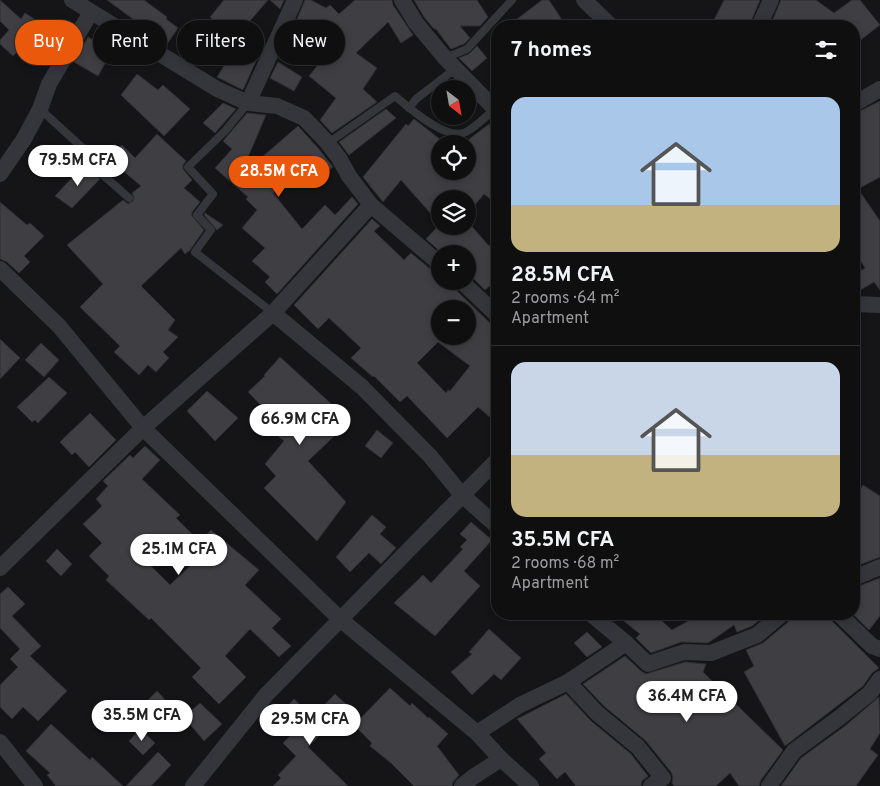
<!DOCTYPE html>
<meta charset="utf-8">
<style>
body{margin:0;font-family:Overpass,sans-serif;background:#191819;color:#f1f3f6;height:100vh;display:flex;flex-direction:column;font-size:19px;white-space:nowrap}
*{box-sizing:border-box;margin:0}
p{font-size:16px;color:#9c9c9f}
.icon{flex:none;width:28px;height:28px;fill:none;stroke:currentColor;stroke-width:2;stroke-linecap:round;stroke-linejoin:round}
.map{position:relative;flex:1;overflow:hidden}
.details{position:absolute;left:491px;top:20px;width:369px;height:600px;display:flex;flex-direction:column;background:#100f10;border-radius:20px;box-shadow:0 2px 8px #0003,0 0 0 1px #302f30}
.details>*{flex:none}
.top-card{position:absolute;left:15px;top:20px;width:401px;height:45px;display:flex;gap:10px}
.needle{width:32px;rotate:149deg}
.tools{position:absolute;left:431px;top:80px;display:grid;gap:10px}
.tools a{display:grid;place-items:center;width:45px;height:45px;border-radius:50%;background:#100f10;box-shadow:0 2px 8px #0003,0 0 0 1px #302f30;font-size:25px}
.price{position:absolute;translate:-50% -42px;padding:0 11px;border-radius:18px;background:#fff;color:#222;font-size:16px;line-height:32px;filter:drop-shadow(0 1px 2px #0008)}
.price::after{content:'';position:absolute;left:50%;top:30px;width:15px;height:11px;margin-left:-8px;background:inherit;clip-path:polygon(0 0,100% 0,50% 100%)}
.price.selected{background:#ea580c;color:#fff}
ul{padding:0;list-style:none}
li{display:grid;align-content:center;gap:10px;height:265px;padding:0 20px}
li+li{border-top:1px solid #302f30}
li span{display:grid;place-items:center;height:155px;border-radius:15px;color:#555}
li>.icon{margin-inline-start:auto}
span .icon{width:90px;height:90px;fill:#fffc;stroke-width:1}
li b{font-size:21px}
h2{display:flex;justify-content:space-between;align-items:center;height:60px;padding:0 20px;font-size:21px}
.tag{padding:0 18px;border-radius:22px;background:#100f10;box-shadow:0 2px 8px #0003,0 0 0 1px #302f30;font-size:18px;line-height:45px}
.tag.selected{background:#ea580c;color:#fff}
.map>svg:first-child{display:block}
.building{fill:#3e3e43;stroke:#2f2e33;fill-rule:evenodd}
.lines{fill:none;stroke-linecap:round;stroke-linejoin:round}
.lane{stroke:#35363c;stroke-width:8}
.street{stroke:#35363c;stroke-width:16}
</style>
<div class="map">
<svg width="880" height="786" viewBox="0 0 880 786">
<rect width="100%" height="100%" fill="#151416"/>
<g class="building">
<polygon points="0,0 21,19 25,13 52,31 42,44 32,37 13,56 0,44 0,40 9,30 0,21"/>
<polygon points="107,0 144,0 167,17 166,19 178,28 167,44"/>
<polygon points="224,0 268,0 243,29 247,32 240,40 260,52 243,90 217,77 226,63 203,50 218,24 210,17"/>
<polygon points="270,0 284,0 280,9"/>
<polygon points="305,0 311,0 326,8 330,5 339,14 355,0 392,0 393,5 413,35 401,43 388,22 356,53 377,68 363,89 377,102 332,133 320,120 336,98 309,76 326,55 295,24"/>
<polygon points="414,0 477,0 488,17 480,26 460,26 470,38 464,44 451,49 436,29 434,29 424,17"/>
<polygon points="542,0 549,0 566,26 508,26"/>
<polygon points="724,0 760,0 749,26 711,26"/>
<polygon points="781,0 816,0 834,13 852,0 860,0 880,25 854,45 854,26 770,26"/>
<polygon points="88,37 112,51 98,76 74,62"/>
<polygon points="477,46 487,58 472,71 459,58 469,54"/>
<polygon points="278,62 302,77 294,91 270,78"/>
<polygon points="137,74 158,90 163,85 190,109 164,136 121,95"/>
<polygon points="880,101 880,177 858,189 880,221 880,290 874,282 854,294 854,275 865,268 854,250 854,114"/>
<polygon points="223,103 236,109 215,133 203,123"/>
<polygon points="386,109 396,118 349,155 339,142"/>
<polygon points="247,113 266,115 240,176 298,126 318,148 333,167 312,184 302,171 273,193 302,229 325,205 335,215 352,197 358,204 277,294 265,282 270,277 252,261 265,248 242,228 257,210 246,199 248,197 215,168 232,149 223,141"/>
<polygon points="414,119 446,144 440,144 440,171 468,171 468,144 463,144 489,124 498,136 498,205 484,194 468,213 468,199 440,199 440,226 468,226 468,222 489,246 498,235 498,279 485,290 468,273 468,254 443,254 426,239 440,224 401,180 383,202 363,177 406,124 408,126"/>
<polygon points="157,134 186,161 183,165 183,169 192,180 184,188 200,202 192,212 192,216 204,230 190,250 185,254 181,248 141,286 175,320 168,330 178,337 163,352 169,358 156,372 148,365 139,375 114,352 120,346 80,307 103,284 67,245 123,200 128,204 133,201 134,197 132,193 141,186 108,158 122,145 135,158"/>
<polygon points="85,164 100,179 72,208 55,196"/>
<polygon points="0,202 27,225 30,223 44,236 24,256 30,262 19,273 7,262 0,259"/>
<polygon points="205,213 223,225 217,230 204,215"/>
<path d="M372 219 380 226 374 231 404 260 411 253 434 272 440 274V281H451L454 288 498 331V424L478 407 447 438 407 396 400 402 374 376 373 377 351 358 361 348 329 318 318 329 294 305ZM440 309H468V336H440ZM438 342 470 366 450 391 448 390 446 393 417 363Z"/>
<polygon points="0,339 20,358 0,379"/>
<polygon points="41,343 59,360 44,377 25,360"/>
<polygon points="280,357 350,421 308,461 346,502 317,541 264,488 276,476 265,464 284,441 277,435 284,429 248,392 265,376 264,375"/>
<polygon points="49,377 67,393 38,423 35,420 32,422 17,407"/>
<polygon points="207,391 238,418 215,441 187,411"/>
<polygon points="90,413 116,440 89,467 75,452 72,455 60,442"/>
<polygon points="377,430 393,443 381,458 365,446"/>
<path d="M145 446 160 460 142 479 180 515 176 518 200 542 211 530 259 570 245 585 281 619 272 628 291 646 279 657 250 629 225 656 246 677 219 704 192 677 201 668 151 618 149 620 106 580 109 576 89 556 102 543 83 524 102 506 96 499 108 486 103 481 130 455 133 458ZM169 537 194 562 170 585 146 561Z"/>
<polygon points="863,485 880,496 880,557 854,567 854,498"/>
<polygon points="372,515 386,527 380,534 396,548 381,564 369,553 350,572 336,557"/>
<polygon points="471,522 492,540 464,571 480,586 435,636 394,603 423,575 431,583 463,549 460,547 467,540 460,534"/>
<polygon points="57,549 72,564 61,576 46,561"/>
<polygon points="880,578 880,616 869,630 853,614 854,588"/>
<polygon points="8,587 25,604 12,616 41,646 30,656 67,691 38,721 23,707 12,719 0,707 0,685 18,667 10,659 20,649 0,628 0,594"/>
<polygon points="615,614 654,614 672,630 701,614 767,614 752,626 737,632 734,625 708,643 681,642 651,653 636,638 640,634"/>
<polygon points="792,614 829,614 832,621 879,668 872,673 863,686 785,746 744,672 754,666 746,650 763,643 788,622"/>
<polygon points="489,629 521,658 501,680 494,674 472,695 451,672 472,654 469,652"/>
<polygon points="587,632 602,647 587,657 574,643"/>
<polygon points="625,656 641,671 646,674 685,662 706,664 703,672 783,750 761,780 759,786 739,786 730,773 716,786 674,786 672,783 673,777 671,772 646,741 604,706 583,684"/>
<polygon points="390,688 410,706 412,703 428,718 429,717 448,734 437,746 459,775 453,782 452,786 414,786 391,763 370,746 372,743 354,725"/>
<polygon points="157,691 171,706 161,717 145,703"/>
<polygon points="335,694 348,706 308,747 348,786 273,786 281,778 278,775 296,756 283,743 298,728 282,712 294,699 313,717"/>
<polygon points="566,694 591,721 631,754 648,776 642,781 641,786 576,786 565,772 557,779 539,759 546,753 517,719"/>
<polygon points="879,697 880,733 870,749 878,755 856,786 781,786 801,758 845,726"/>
<polygon points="200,703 222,724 204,741 184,717"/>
<polygon points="51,724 90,760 92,757 123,786 56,786 47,775 50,773 26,751"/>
<polygon points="140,729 155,743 143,755 129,741"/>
<polygon points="158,752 171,765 151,786 126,786"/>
</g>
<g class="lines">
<g class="lane">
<polyline points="445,58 467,49 512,0"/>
<polyline points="248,103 225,131 188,167 213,194 197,215 211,230 195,252 273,313"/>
<polyline points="409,108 416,99 455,69"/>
<polyline points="40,109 97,161 103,175 129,198"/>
<path d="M326 141H331L395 96C409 108 447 142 466 132 476 127 485 117 494 110"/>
</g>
<g class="street">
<polyline points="72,0 217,89 248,103 277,106 304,118 326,141 339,158 349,176 371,205"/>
<polyline points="402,0 416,23 445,58 498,112"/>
<polyline points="584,0 611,26"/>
<polyline points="759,26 771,0"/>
<polyline points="248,103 295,0"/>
<polyline points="854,104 880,89"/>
<polyline points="0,174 24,139 40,109 49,84 91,12"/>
<polyline points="0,269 59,326 143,428 340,619 477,733 501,759 531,786"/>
<polyline points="461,281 498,316"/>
<polyline points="854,304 880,305"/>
<polyline points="273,313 362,387 430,456 462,495 498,527"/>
<polyline points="0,568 143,428 273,313 371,205 440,264"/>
<polyline points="854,578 880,567"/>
<polyline points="591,614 626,643"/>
<polyline points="839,614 872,646 880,649"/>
<polyline points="568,682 597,713 638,747 663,778 651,786"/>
<polyline points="477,733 520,705 568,682 626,643 648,664 684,652 711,653 757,635 782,614"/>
<polyline points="0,742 35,786"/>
<polyline points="193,786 266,695 498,459"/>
<polyline points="462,786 473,777 501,759"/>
<polyline points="769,786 794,751 839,718 870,693 880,679"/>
</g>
</g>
</svg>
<div class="tools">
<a><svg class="needle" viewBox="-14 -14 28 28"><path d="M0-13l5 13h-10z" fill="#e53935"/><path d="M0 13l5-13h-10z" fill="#9c9c9f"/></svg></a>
<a><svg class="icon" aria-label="locate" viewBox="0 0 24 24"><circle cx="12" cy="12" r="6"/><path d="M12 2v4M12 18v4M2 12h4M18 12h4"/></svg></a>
<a><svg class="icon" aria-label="layers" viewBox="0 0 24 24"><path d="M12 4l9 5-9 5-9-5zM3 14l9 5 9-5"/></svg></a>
<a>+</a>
<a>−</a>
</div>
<b class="price" style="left:78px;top:187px">79.5M CFA</b>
<b class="price selected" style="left:279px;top:198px">28.5M CFA</b>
<b class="price" style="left:300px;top:446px">66.9M CFA</b>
<b class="price" style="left:179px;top:576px">25.1M CFA</b>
<b class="price" style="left:687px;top:723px">36.4M CFA</b>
<b class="price" style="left:142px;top:742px">35.5M CFA</b>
<b class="price" style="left:310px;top:746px">29.5M CFA</b>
<div class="top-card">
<a class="tag selected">Buy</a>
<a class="tag">Rent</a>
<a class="tag">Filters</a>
<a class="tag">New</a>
</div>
<section class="details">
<h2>7 homes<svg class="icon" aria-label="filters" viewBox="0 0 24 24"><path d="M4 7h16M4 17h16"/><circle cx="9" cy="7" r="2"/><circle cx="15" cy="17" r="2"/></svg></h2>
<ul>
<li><span style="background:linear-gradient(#a9c7e8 70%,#c2b280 0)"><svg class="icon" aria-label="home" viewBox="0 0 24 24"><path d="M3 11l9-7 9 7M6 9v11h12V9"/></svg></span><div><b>28.5M CFA</b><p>2 rooms · 64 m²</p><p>Apartment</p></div></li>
<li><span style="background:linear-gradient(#c9d6e8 60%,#c2b280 0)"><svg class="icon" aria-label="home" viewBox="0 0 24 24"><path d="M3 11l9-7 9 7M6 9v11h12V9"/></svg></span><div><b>35.5M CFA</b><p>2 rooms · 68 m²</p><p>Apartment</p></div></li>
</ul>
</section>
</div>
